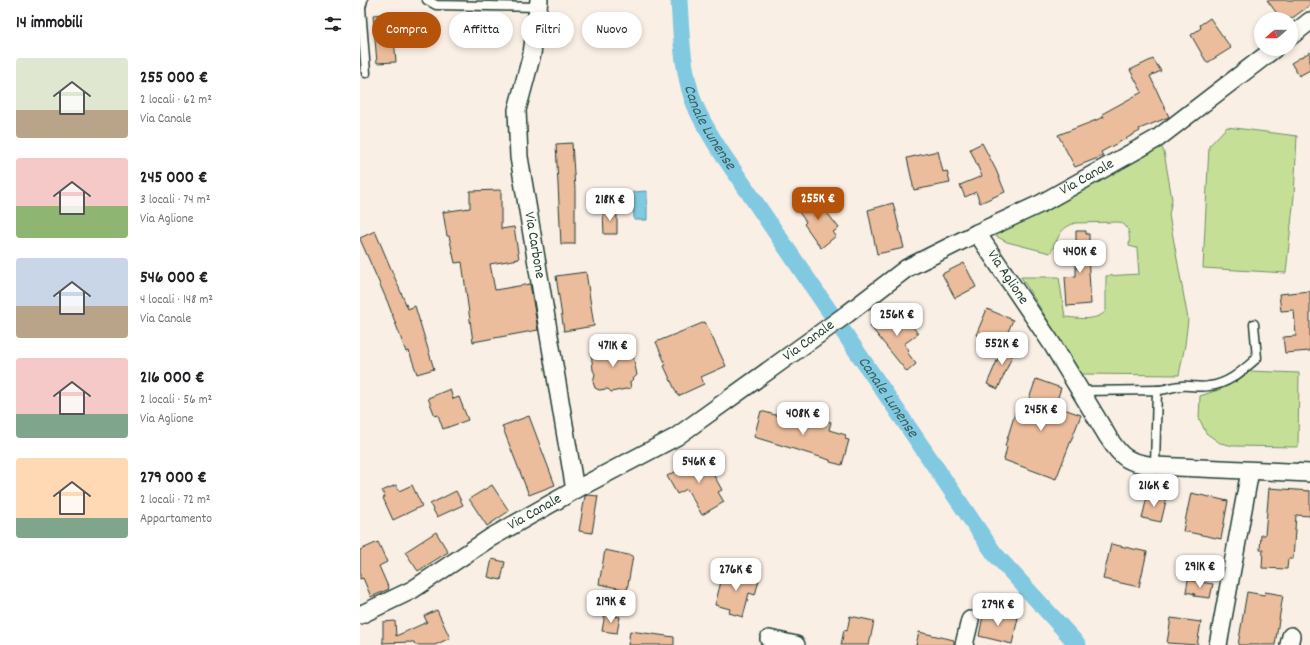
<!DOCTYPE html>
<html lang="it">
<meta charset="utf-8">
<style>
body{margin:0;font-family:Dekko,sans-serif;background:#f2f2f2;color:#202124;height:100vh;display:flex;flex-direction:column;font-size:15px;white-space:nowrap}
*{box-sizing:border-box;margin:0}
p{font-size:13px;color:#757577}
.icon{flex:none;width:22px;height:22px;fill:none;stroke:currentColor;stroke-width:2;stroke-linecap:round;stroke-linejoin:round}
.map{position:relative;flex:1;overflow:hidden}
.sheet{display:flex;flex-direction:column;background:#fff;width:360px}
.sheet>*{flex:none}
.top-card{position:absolute;left:12px;top:12px;width:380px;height:36px;display:flex;gap:8px}
.needle{width:26px;rotate:250deg}
.buttons{position:absolute;left:894px;top:12px;display:grid;gap:8px}
.buttons a{display:grid;place-items:center;width:44px;height:44px;border-radius:50%;background:#fff;box-shadow:0 2px 6px #0003;font-size:20px}
.price{position:absolute;translate:-50% -34px;padding:0 9px;border-radius:8px;background:#fff;color:#222;font-size:13px;line-height:26px;filter:drop-shadow(0 1px 2px #0008)}
.price::after{content:'';position:absolute;left:50%;top:24px;width:12px;height:9px;margin-left:-6px;background:inherit;clip-path:polygon(0 0,100% 0,50% 100%)}
.price.current{background:#b45309;color:#fff}
ul{padding:0;list-style:none}
li{display:flex;align-items:center;gap:12px;height:100px;padding:0 16px}
li span{display:grid;place-items:center;flex:none;width:112px;height:80px;border-radius:4px;color:#555}
li>.icon{margin-inline-start:auto}
span .icon{width:48px;height:48px;fill:#fffc;stroke-width:1}
li b{font-size:17px}
h2{display:flex;justify-content:space-between;align-items:center;height:48px;padding:0 16px;font-size:17px}
.chip{padding:0 14px;border-radius:18px;background:#fff;box-shadow:0 2px 6px #0003;font-size:14px;line-height:36px}
.chip.current{background:#b45309;color:#fff}
main{display:flex;flex:1;min-height:0}
.map>svg:first-child{display:block}
.green{fill:#c5e096;stroke:#728e65}
.water{fill:#80c9e1;stroke:#59919c}
.lines{fill:none;stroke-linecap:round;stroke-linejoin:round}
.canal{stroke:#80c9e1;stroke-width:17}
.building{fill:#ecbd9c;stroke:#1f3d34}
.lane-casing{stroke:#1f3d34;stroke-width:11}
.street-casing{stroke:#1f3d34;stroke-width:20}
.lane{stroke:#fdfcf7;stroke-width:8}
.street{stroke:#fdfcf7;stroke-width:17}
.labels{text-anchor:middle;dominant-baseline:central;stroke-width:3.5;stroke-linejoin:round;paint-order:stroke}
.street-label{font-size:15px;fill:#1f3d34;stroke:#fdfcf7}
.water-label{font-size:16px;font-style:italic;fill:#37605f;stroke:#fdfcf7}
</style>
<main>
<section class="sheet">
<h2>14 immobili<svg class="icon" aria-label="filters" viewBox="0 0 24 24"><path d="M4 7h16M4 17h16"/><circle cx="9" cy="7" r="2"/><circle cx="15" cy="17" r="2"/></svg></h2>
<ul>
<li><span style="background:linear-gradient(#dfe7d0 65%,#b9a48a 0)"><svg class="icon" aria-label="home" viewBox="0 0 24 24"><path d="M3 11l9-7 9 7M6 9v11h12V9"/></svg></span><div><b>255 000 €</b><p>2 locali · 62 m²</p><p>Via Canale</p></div></li>
<li><span style="background:linear-gradient(#f6c9c9 60%,#8fb573 0)"><svg class="icon" aria-label="home" viewBox="0 0 24 24"><path d="M3 11l9-7 9 7M6 9v11h12V9"/></svg></span><div><b>245 000 €</b><p>3 locali · 74 m²</p><p>Via Aglione</p></div></li>
<li><span style="background:linear-gradient(#c9d6e8 60%,#b9a48a 0)"><svg class="icon" aria-label="home" viewBox="0 0 24 24"><path d="M3 11l9-7 9 7M6 9v11h12V9"/></svg></span><div><b>546 000 €</b><p>4 locali · 148 m²</p><p>Via Canale</p></div></li>
<li><span style="background:linear-gradient(#f6c9c9 70%,#7fa58c 0)"><svg class="icon" aria-label="home" viewBox="0 0 24 24"><path d="M3 11l9-7 9 7M6 9v11h12V9"/></svg></span><div><b>216 000 €</b><p>2 locali · 56 m²</p><p>Via Aglione</p></div></li>
<li><span style="background:linear-gradient(#ffd9b3 75%,#7fa58c 0)"><svg class="icon" aria-label="home" viewBox="0 0 24 24"><path d="M3 11l9-7 9 7M6 9v11h12V9"/></svg></span><div><b>279 000 €</b><p>2 locali · 72 m²</p><p>Appartamento</p></div></li>
</ul>
</section>
<div class="map">
<svg width="950" height="645" viewBox="0 0 950 645">
<rect width="100%" height="100%" fill="#faefe5"/>
<filter id="ink" filterUnits="userSpaceOnUse"><feTurbulence type="fractalNoise" baseFrequency=".025" numOctaves="2"/><feDisplacementMap in="SourceGraphic" scale="8" xChannelSelector="R" yChannelSelector="G"/><feConvolveMatrix kernelMatrix="1 2 1 2 8 2 1 2 1" color-interpolation-filters="sRGB"/></filter>
<g filter="url(#ink)">
<g class="green">
<polygon points="867,127 937,136 934,196 926,273 843,268 849,146"/>
<path d="M800 144 804 152 812 199 809 215 828 319 825 345 819 375 721 374 661 277H699L705 317C718 318 735 322 746 311V276L779 274 777 248 769 246C770 235 770 226 759 222L715 223C696 230 700 239 690 253L647 242 634 235 760 168Z"/>
<polygon points="889,371 939,373 938,447 874,446 860,443 846,433 839,418 840,396 861,389"/>
</g>
<polygon class="water" points="287,191 287,220 274,220 273,192"/>
<g class="lines">
<path class="canal" id="s1" d="M319 0C321 34 322 67 333 100 339 117 349 133 359 149L634 553 718 645"/>
</g>
<g class="building">
<polygon points="907,0 950,0 950,5 931,19 921,19"/>
<polygon points="32,13 36,62 17,63 13,15"/>
<polygon points="850,18 871,48 847,63 831,35 841,28 840,25"/>
<polygon points="950,52 950,70 939,76 931,63"/>
<polygon points="793,59 801,71 790,76 809,117 779,129 780,131 741,152 743,156 715,167 698,135 744,117 742,114 782,92 770,70"/>
<polygon points="212,143 215,189 215,244 201,244 196,144"/>
<polygon points="622,143 636,170 645,192 620,203 616,192 605,197 600,185 622,176 610,149"/>
<polygon points="578,151 583,172 587,171 590,183 554,190 547,158"/>
<polygon points="141,190 141,229 154,227 159,259 130,264 135,290 170,284 178,330 113,342 102,262 95,263 89,236 87,236 83,212 110,208 110,191"/>
<polygon points="454,196 479,228 473,232 476,236 461,248 444,224 446,222 436,208"/>
<polygon points="533,203 544,248 517,254 508,210"/>
<polygon points="243,211 257,211 257,234 244,234"/>
<polygon points="15,231 48,309 55,306 74,369 57,374 49,351 46,352 28,303 0,239 0,238"/>
<polygon points="716,231 726,231 726,234 729,234 729,256 728,256 731,304 707,306 705,277 716,276"/>
<polygon points="604,263 616,287 595,298 582,274"/>
<polygon points="226,272 234,326 204,331 196,276"/>
<polygon points="950,291 950,351 925,353 923,337 936,336 934,310 921,311 919,294"/>
<polygon points="540,309 558,334 544,344 549,350 547,352 556,364 547,372 510,326 522,318 524,321"/>
<polygon points="627,309 653,320 642,346 616,335"/>
<polygon points="345,322 366,366 341,377 344,384 318,396 304,366 306,365 296,342"/>
<polygon points="645,342 656,347 638,389 627,384"/>
<polygon points="242,345 246,349 271,346 277,375 270,382 271,388 251,392 248,389 239,390 235,388 233,382 235,374 233,370 231,352"/>
<polygon points="676,379 701,388 695,406 721,415 696,479 644,460 647,447 645,446 656,410 664,413"/>
<polygon points="90,389 93,399 99,397 108,420 83,429 78,415 75,416 68,398"/>
<polygon points="401,411 440,422 443,414 471,422 469,430 486,435 485,439 489,440 482,465 470,462 470,460 394,437"/>
<polygon points="169,416 195,485 169,495 142,426"/>
<polygon points="346,456 354,470 352,472 362,490 358,492 364,502 342,515 327,489 317,494 307,476"/>
<polygon points="36,485 39,491 52,485 62,506 33,520 23,498 25,497 22,491"/>
<polygon points="132,485 149,511 127,526 109,499"/>
<polygon points="909,488 950,491 950,516 936,515 933,559 928,559 927,569 902,568 903,550 900,550 901,535 905,535"/>
<polygon points="96,491 103,505 77,517 70,504"/>
<polygon points="788,493 807,497 801,522 782,518"/>
<polygon points="831,493 868,501 861,539 823,531"/>
<polygon points="228,495 238,496 232,533 219,531 225,496"/>
<polygon points="76,532 88,552 58,571 45,552"/>
<polygon points="18,542 27,562 19,566 29,589 11,597 3,578 0,579 0,550"/>
<polygon points="751,544 787,552 779,587 743,579"/>
<polygon points="245,550 273,556 267,590 239,584"/>
<polygon points="132,559 145,562 141,580 128,577"/>
<polygon points="364,570 399,580 395,595 389,593 383,617 369,613 370,609 355,605"/>
<polygon points="828,580 853,584 850,598 834,596 835,594 826,592"/>
<polygon points="887,592 904,595 905,592 923,595 915,645 878,645"/>
<polygon points="77,610 90,638 75,645 55,645 54,642 22,643 23,642 23,622 35,621 36,636 67,622 64,616"/>
<polygon points="624,611 658,618 652,644 619,636"/>
<polygon points="245,614 260,617 257,633 242,631"/>
<polygon points="490,616 514,621 509,645 481,645 484,630 487,631"/>
<polygon points="811,618 841,622 837,645 807,643"/>
<polygon points="270,631 314,637 314,645 268,645"/>
<polygon points="559,632 594,640 594,645 556,645"/>
</g>
<g class="lines">
<g class="lane-casing">
<g id="lane">
<polyline points="3,0 1,8 6,73"/>
<polyline points="67,0 76,5 178,7"/>
<path d="M797 390C807 390 813 386 821 386 830 385 840 388 849 386 869 384 883 370 897 358L894 324"/>
<polyline points="721,391 797,390 795,466"/>
</g>
</g>
<g class="street-casing">
<g id="street">
<path id="s2" d="M179 0 172 54 157 110 159 157 215 490"/>
<polyline points="931,36 950,21"/>
<path id="s3" d="M617 233 692 344 748 437C762 459 769 463 795 466L950 473"/>
<path id="s4" d="M0 615 52 590 130 538 215 490 316 437 487 314 547 268 617 233 682 203 798 138 914 49"/>
<polyline points="409,639 436,645"/>
<polyline points="604,645 610,620"/>
<polyline points="858,645 890,471"/>
<polyline points="929,645 931,636"/>
</g>
</g>
<use href="#lane" class="lane"/>
<use href="#street" class="street"/>
</g>
</g>
<g class="labels">
<g class="street-label">
<text stroke="none"><textPath href="#s4" startOffset="851">Via Canale</textPath></text>
<text stroke="none"><textPath href="#s2" startOffset="249">Via Carbone</textPath></text>
<text stroke="none"><textPath href="#s3" startOffset="54">Via Aglione</textPath></text>
<text stroke="none"><textPath href="#s4" startOffset="527">Via Canale</textPath></text>
<text stroke="none"><textPath href="#s4" startOffset="203">Via Canale</textPath></text>
</g>
<g class="water-label">
<text stroke="none"><textPath href="#s1" startOffset="133">Canale Lunense</textPath></text>
<text stroke="none"><textPath href="#s1" startOffset="457">Canale Lunense</textPath></text>
</g>
</g>
</svg>
<div class="buttons">
<a><svg class="needle" viewBox="-14 -14 28 28"><path d="M0-13l5 13h-10z" fill="#e53935"/><path d="M0 13l5-13h-10z" fill="#757577"/></svg></a>
</div>
<b class="price current" style="left:458px;top:221px">255K €</b>
<b class="price" style="left:250px;top:222px">218K €</b>
<b class="price" style="left:720px;top:274px">440K €</b>
<b class="price" style="left:537px;top:337px">256K €</b>
<b class="price" style="left:642px;top:366px">552K €</b>
<b class="price" style="left:253px;top:368px">471K €</b>
<b class="price" style="left:681px;top:432px">245K €</b>
<b class="price" style="left:443px;top:436px">408K €</b>
<b class="price" style="left:339px;top:484px">546K €</b>
<b class="price" style="left:794px;top:508px">216K €</b>
<b class="price" style="left:840px;top:589px">291K €</b>
<b class="price" style="left:376px;top:592px">276K €</b>
<b class="price" style="left:251px;top:624px">219K €</b>
<b class="price" style="left:638px;top:627px">279K €</b>
<div class="top-card">
<a class="chip current">Compra</a>
<a class="chip">Affitta</a>
<a class="chip">Filtri</a>
<a class="chip">Nuovo</a>
</div>
</div>
</main>
